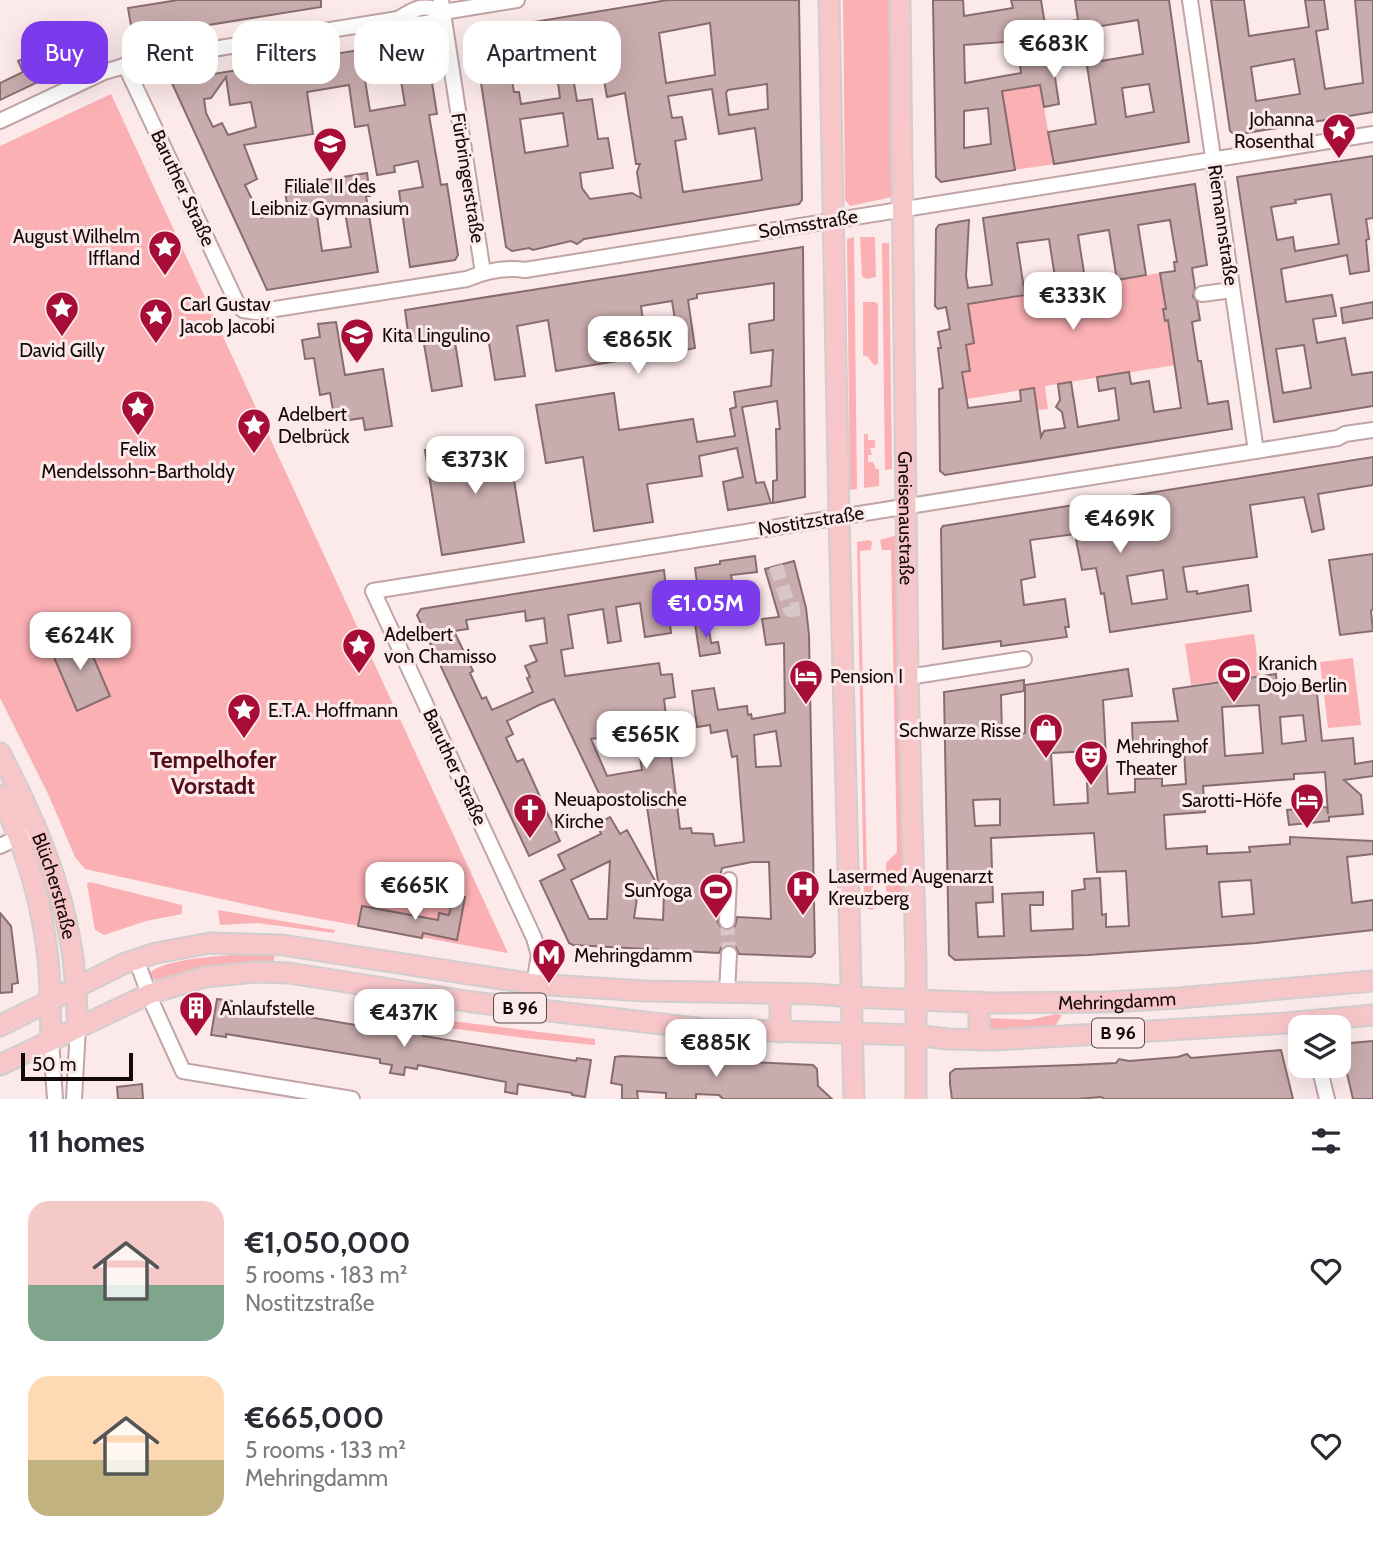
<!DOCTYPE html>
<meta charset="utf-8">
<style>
body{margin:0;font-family:Cabin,sans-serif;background:#f2f2f3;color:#2b2b33;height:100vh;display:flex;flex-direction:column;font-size:26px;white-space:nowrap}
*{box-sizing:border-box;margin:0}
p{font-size:23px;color:#7c7c81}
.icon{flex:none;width:38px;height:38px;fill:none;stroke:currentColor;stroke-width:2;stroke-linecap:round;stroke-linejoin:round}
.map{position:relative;height:1099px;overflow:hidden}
.panel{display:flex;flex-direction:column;background:#fff;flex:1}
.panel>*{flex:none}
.banner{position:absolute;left:21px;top:21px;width:700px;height:63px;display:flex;gap:14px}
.fabs{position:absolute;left:1288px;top:1015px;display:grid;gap:14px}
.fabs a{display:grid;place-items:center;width:63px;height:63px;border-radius:14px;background:#fff;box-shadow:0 7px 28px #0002;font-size:35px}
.scale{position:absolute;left:21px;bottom:18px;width:112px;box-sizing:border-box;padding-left:7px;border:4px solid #13090a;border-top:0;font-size:19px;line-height:24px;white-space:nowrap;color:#13090a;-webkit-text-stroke:5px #fce9ea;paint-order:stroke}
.price{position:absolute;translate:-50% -60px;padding:0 16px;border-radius:14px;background:#fff;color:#222;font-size:23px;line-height:46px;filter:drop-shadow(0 2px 4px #0008)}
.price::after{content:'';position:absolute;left:50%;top:42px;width:21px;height:16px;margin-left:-10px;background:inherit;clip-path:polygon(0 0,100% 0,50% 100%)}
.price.active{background:#7c3aed;color:#fff}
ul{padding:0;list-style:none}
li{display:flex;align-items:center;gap:21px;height:175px;padding:0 28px}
li span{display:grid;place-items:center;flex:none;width:196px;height:140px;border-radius:21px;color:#555}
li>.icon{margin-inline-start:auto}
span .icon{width:84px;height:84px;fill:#fffc;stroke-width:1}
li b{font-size:30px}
h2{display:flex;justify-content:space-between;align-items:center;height:84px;padding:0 28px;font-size:30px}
.chip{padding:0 24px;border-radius:21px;background:#fff;box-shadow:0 7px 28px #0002;font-size:24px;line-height:63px}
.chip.active{background:#7c3aed;color:#fff}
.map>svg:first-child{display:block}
.green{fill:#fbb0b4}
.building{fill:#c9acad;stroke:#886d6e;stroke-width:2;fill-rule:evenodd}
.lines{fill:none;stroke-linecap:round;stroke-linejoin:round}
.minor-tunnel{stroke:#d9c7c8;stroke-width:14;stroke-dasharray:14 7;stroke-linecap:butt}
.minor-casing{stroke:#c1a4a5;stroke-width:18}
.major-casing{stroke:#d0cece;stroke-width:23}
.minor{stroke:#fff;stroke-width:14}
.major{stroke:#f7c6c9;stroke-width:19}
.labels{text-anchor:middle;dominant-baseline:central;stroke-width:6;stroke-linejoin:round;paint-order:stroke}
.shield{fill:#fce9ea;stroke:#594c4d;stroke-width:2}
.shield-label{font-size:18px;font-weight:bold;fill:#13090a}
.poi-label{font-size:19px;fill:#13090a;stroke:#fce9ea;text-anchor:start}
.street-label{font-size:19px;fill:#13090a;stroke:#fce9ea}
.quarter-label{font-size:23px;font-weight:bold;fill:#530d1b;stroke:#fce9ea}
</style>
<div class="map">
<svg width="1373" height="1099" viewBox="0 0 1373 1099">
<rect width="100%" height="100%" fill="#fce9ea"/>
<g class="green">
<polygon points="843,0 889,0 892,197 850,206 845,200"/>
<polygon points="1040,85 1054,164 1015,170 1002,91"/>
<polygon points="111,94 508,953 272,910 85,869 75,857 49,796 0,698 0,146"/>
<polygon points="854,237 857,489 850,490 847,239"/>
<polygon points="875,237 876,277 866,279 862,276 860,237"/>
<polygon points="882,243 889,243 892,469 885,470"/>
<polygon points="1160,273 1162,288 1171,287 1175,307 1163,310 1165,320 1168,320 1175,365 1045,386 1048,409 1038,410 1034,388 967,399 963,372 970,371 966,345 974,342 969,308 965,304"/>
<polygon points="863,302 875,302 878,304 878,364 874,365 867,356 863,356"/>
<polygon points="864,434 868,434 868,440 875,440 875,448 870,448 872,455 868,455 868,462 873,462 876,469 879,469 879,486 864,488"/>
<polygon points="897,535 902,861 903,908 901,911 886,890 886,863 897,852 891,550 882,550 880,540"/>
<path d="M869 540 872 542 871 550 860 551 867 879C875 889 882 894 876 907L872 910 868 909 864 902 857 542Z"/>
<polygon points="1254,634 1260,675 1191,685 1185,644"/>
<polygon points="1353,658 1361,725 1328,728 1320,662"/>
<polygon points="90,882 182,905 182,914 146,921 104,935 95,930 87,884"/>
<polygon points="218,910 335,930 334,933 257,923 220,925"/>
<path d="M252 954 274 955V961C233 961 195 969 155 980L152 978 150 973C164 958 230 955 252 954Z"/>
<polygon points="1056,1014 1062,1015 1054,1028 989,1029 988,1018 1029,1020"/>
<polygon points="428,1018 595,1039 595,1045 525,1038 427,1025"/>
</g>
<g class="building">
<polygon points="178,0 321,0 321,7 133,37 128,8"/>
<path d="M668 0H799L802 200 799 204 584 239 577 244 571 241 533 250 529 248 512 251 506 247 474 37 479 31ZM710 23 715 75 666 83 659 33ZM602 42 606 70V75H603L607 97 625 93 636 164H640L637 172 641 198 632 193 590 199 582 188 580 173 613 168 608 138 598 139 592 99 577 101 568 48ZM545 49 555 60 560 98 521 104 519 92H514L508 58ZM767 84 768 109 729 115 726 93 728 90ZM712 89 719 134 755 128 762 180 683 192 675 141 686 139 682 117 672 118 668 96ZM563 113 568 146 525 153 520 119Z"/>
<path d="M933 0H963L964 16 1013 8 1011 0H1041L1045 25 1078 20 1075 0H1169L1189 142 1054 164 1048 132 1096 124 1086 59 1053 64 1059 104 1044 107 1040 85 1002 91 1015 170 941 182 936 177ZM1138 20 1143 54 1101 61 1095 27ZM1017 41 1021 73 965 83 964 45ZM1149 84 1154 112 1126 117 1122 88ZM988 108 991 144 964 148V111Z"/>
<path d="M1211 0H1244L1249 36 1309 27 1305 0H1324L1328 29 1316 31 1325 89 1363 83 1355 0H1373V112L1235 135 1230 131ZM1294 59 1300 94 1256 101 1251 67Z"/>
<polygon points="82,30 93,56 0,100 0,83 23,72 18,61"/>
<path d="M420 40 426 45 437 114 429 115 441 185 447 184 458 255 455 260 410 267 399 191 423 187 418 161 394 166 395 172 377 175 368 125 355 127 349 85 307 92 313 134 244 145 257 179 245 185 261 218 276 211 288 209 285 192 314 188 313 182 367 173 370 196H366L378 272 267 290 171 81ZM400 75 405 105 370 111 365 80ZM226 77 230 105 251 102 256 127 228 135 222 123 213 127 206 113 204 99 211 98ZM345 212 351 247 322 251 317 216Z"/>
<path d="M1373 156V218L1366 219 1369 239 1366 240 1369 271 1350 274 1347 255 1281 269 1286 302 1332 295 1336 316 1313 319 1317 343 1345 338 1352 375 1373 372V406L1274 422 1237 177ZM1331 194 1339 244 1295 251 1293 237 1277 240 1271 207 1296 203 1295 200ZM1304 345 1311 388 1283 393 1276 349Z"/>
<path d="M1195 184 1207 265 1192 268 1195 288 1193 296 1197 302 1200 320 1192 322 1198 361H1201L1208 404 1228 401 1232 429 945 475 940 471 939 389 943 388 938 348H941L938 332 950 329 946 307 938 309 935 306 936 229 939 225 969 220 966 276 968 288 992 285 983 218ZM1170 220 1177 262H1174L1175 271 1160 273 1166 309H1163L1165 321 1168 320 1181 408 1154 412 1149 381 1131 384 1129 372 1097 377 1099 391 1115 388 1119 420 1078 427 1071 382 1058 384 1060 400 1056 407 1062 412 1065 428 1044 431 1041 437 1034 388 1020 390 1021 401 968 408 962 372 970 371 966 345 974 343 968 304 1025 295 1017 243 1049 239 1057 290 1086 285 1078 235 1109 230 1117 280 1146 275 1138 225Z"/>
<polygon points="803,247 805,497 773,503 773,481 777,480 776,429 780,429 777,401 742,407 756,483 764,482 771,503 728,510 723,482 743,477 737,448 699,456 702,476 647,484 653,522 594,531 583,457 546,463 536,405 614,393 619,430 693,419 697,442 735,436 730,409 736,407 734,392 771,386 773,350 751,353 749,324 774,320 774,283 697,294 697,298 688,300 695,348 680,351 672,301 641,306 648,356 556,371 548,320 517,326 525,376 495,380 487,331 454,336 462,386 432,391 423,338 409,340 405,310"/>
<polygon points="1373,302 1373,318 1343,323 1341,308"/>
<polygon points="336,322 345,375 383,369 392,426 365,430 363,418 335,422 330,393 320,395 314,358 305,359 302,340 320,337 318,324"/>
<polygon points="507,437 524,542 442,555 425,450"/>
<path d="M1373 457V485L1318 494 1324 529 1312 532 1304 497 1250 505 1257 557 1183 567 1187 592 1197 591V594L1248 585 1251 611 1110 632 1104 593 1101 594 1096 568 1082 570 1075 534 1030 540 1035 577 1021 580 1024 605 1065 599 1069 627H1065L1067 637 1001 646V641L943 649 941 529 943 526ZM1163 570 1167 599 1132 604 1127 576Z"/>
<polygon points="1373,554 1373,609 1371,611 1373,631 1340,635 1329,560"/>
<polygon points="755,556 757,572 731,575 733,586 698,591 695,568 720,564 720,561"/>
<path d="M794 561 806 608 809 635 815 953 811 957 739 954 735 946 729 944 721 948 719 953 573 945 569 943 540 881 565 869 558 855 601 834 597 824 610 817 620 834 627 830 659 888 646 800 605 806 554 699 539 705 507 721 513 734 506 738 517 762 523 759 560 841 529 856 417 615 421 609 664 570 671 633 645 637 640 603 616 607 621 641 608 643 603 609 568 615 573 648 561 650 565 676 659 663 661 675 672 674 675 697 664 699 680 829 691 828 692 833 713 834 715 846 744 842 737 756 732 757 727 730 711 733 710 725 697 727 692 691 714 688 718 710 747 706 748 715 751 714 752 719 785 713 784 643 766 645 762 619 779 617 765 569ZM525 611 526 621 544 618 547 643 530 646 537 661 525 666 530 677 527 678 533 692 492 710 486 697 482 699 470 673 473 671 454 631 468 629 466 620ZM776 731 781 766 756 767 754 735ZM636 732 642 770 607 776 591 739ZM610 861 607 919H589L571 880ZM752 862H769L771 919 737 917 735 926 732 929H722L717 921 719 880 722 868ZM638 891 664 893 663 920 634 918Z"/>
<polygon points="708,622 711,643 718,642 720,653 700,656 695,624"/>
<polygon points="83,633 110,696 77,711 50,648"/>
<path d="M1128 669 1132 696 1103 700 1108 794 1135 792V779L1162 778V786L1186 784 1184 750 1133 752 1132 723 1178 721 1173 689 1276 674 1277 688 1316 684 1322 741 1353 738 1355 764 1373 761V776L1344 780 1361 795 1363 814 1329 817V821L1289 825 1287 810 1327 807 1328 814 1325 772 1294 774V779L1203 786 1205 812 1164 815 1166 849 1207 846V854L1250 852 1249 847 1290 844V837L1373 841V854L1347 857 1352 903 1373 900V930L1256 943 1088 955 955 960 949 955 944 692 1024 680V691L1001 695 1002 734 1025 733V685ZM1259 705 1263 753 1225 756 1222 707ZM1303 715 1306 741 1282 744 1280 717ZM1092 751 1093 783H1087L1088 803 1054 805 1051 753ZM1000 799V825L975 826 973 800ZM1094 833 1097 872 1126 871 1129 926 1106 927V914L1102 915 1100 878 1084 879 1085 889 1072 891 1073 929 1031 931 1030 905H1043V892L1002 894 1004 936 978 937 976 903 993 902 991 838ZM1251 880 1254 914 1222 917 1219 882Z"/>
<polygon points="453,895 465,897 457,940 423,933 422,938 358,926 362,906 438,920 439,913 449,915"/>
<polygon points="0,913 11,926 18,983 12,984 12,992 0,993"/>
<polygon points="217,999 232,1001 232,1004 385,1030 385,1026 423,1033 423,1036 576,1061 577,1058 591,1060 585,1097 572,1095 572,1093 518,1084 517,1094 505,1092 506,1082 418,1065 417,1069 405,1067 404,1075 390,1073 392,1065 380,1063 380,1059 226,1034 226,1037 211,1035"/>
<polygon points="1373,1041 1373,1099 1353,1099 1340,1044"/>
<polygon points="1281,1050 1293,1099 1105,1099 1101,1097 1077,1099 952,1099 950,1084 950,1073 955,1069 1075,1065 1116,1063 1119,1059 1129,1061 1178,1057 1187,1054 1191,1058"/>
<polygon points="622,1056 813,1065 817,1069 818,1086 832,1099 723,1099 719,1095 696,1094 696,1099 666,1099 666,1093 637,1091 638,1099 622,1099 622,1085 611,1083 615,1057"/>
<polygon points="142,1084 143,1099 118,1099 117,1087"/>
</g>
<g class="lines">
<g class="minor-tunnel">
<polyline points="776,566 790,610 806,608"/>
<polyline points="727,921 729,954"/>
</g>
<g class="minor-casing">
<g id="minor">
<polyline points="441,0 483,273"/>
<polyline points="1190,0 1256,451"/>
<polyline points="398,19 419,24 426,23 432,22 443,12 517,0"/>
<path d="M125 65 236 301 243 310 256 312 467 279C486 271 504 267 525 270L1373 134"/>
<path d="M0 121 104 72 145 60 398 19C416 8 423 3 443 12"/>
<polyline points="1202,294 1232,290"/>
<polyline points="908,677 1024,659"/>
<polyline points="0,846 28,833"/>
<polyline points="727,921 729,880"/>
<polyline points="136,959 153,1005 183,1071 352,1099"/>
<polyline points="534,984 539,955 534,938 373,591 1338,438 1345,434 1373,430"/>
<polyline points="727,993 729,954"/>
<polyline points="51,1040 55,1099"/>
<polyline points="1319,1066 1327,1099"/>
<polyline points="74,1099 78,1027"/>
</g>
</g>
<g class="major-casing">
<g id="major">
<polyline points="829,0 839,516 854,1099"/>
<path id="s1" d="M900 0 908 677 916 962V1099"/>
<path id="s2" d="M0 753C33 816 61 880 72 951 76 976 76 1002 78 1027"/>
<path d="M0 795C25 846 42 902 48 959 51 986 50 1013 51 1040"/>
<path id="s3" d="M0 1026 123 964 156 953 210 943 282 945 534 984 645 991 815 994 852 997 989 1003 1108 1002 1179 998 1373 981"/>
<polyline points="780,1032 780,994"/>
<polyline points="979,1040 979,1002"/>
<polyline points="0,1065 149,994 205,977 256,972 289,973 472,1002 705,1029 915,1035 948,1039 995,1040 1287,1023 1373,1015"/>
</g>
</g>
<use href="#minor" class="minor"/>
<use href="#major" class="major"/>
</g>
<defs>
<g id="sight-pin" transform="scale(1.75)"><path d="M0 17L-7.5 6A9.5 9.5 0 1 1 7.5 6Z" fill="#a70d37" stroke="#fce9ea"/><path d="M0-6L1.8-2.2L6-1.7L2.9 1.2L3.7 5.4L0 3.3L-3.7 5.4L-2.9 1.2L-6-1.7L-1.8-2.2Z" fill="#fff"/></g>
<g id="school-pin" transform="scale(1.75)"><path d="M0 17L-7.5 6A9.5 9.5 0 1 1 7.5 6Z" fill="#a70d37" stroke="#fce9ea"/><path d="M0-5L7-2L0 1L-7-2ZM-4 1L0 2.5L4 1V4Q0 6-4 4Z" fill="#fff"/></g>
<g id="stadium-pin" transform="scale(1.75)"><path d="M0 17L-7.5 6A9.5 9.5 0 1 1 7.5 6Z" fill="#a70d37" stroke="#fce9ea"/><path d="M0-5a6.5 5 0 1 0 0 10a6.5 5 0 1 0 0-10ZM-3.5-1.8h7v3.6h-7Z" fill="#fff"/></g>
<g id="hotel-pin" transform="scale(1.75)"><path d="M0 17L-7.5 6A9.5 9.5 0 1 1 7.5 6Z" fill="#a70d37" stroke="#fce9ea"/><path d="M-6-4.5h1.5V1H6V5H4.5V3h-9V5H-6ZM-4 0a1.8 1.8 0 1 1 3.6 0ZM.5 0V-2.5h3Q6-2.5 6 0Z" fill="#fff"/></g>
<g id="shop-pin" transform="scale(1.75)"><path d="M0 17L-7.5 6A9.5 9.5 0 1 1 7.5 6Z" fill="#a70d37" stroke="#fce9ea"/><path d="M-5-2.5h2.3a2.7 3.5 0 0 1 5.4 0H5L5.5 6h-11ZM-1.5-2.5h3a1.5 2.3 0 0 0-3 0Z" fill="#fff"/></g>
<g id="theatre-pin" transform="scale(1.75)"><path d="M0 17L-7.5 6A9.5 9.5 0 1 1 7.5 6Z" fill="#a70d37" stroke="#fce9ea"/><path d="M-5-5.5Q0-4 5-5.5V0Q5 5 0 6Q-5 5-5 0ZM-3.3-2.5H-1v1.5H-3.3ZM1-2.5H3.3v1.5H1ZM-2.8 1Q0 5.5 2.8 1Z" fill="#fff"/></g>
<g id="church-pin" transform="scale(1.75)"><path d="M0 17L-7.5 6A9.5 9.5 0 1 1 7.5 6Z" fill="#a70d37" stroke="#fce9ea"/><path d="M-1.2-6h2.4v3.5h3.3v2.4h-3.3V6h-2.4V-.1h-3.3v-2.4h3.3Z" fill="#fff"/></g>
<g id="hospital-pin" transform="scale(1.75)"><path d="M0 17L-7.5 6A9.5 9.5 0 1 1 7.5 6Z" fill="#a70d37" stroke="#fce9ea"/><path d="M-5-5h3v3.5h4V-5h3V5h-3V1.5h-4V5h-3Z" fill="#fff"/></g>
<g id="metro-pin" transform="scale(1.75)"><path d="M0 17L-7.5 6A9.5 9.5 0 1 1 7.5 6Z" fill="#a70d37" stroke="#fce9ea"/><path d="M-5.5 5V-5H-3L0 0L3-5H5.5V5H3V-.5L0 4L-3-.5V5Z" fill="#fff"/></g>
<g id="building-pin" transform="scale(1.75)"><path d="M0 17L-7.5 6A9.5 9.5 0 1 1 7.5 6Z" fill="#a70d37" stroke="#fce9ea"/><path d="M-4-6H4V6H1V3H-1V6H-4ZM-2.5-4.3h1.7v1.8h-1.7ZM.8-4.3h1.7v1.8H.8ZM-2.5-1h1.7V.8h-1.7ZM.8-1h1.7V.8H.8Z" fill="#fff"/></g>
</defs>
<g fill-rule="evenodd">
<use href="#sight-pin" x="1339" y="130"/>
<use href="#school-pin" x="330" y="144"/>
<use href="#sight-pin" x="165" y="247"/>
<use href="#sight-pin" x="62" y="308"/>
<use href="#sight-pin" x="156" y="315"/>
<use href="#school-pin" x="357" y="335"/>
<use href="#sight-pin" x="138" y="407"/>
<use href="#sight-pin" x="254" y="425"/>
<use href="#sight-pin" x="359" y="645"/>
<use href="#stadium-pin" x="1234" y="674"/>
<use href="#hotel-pin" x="806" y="676"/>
<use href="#sight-pin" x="244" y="710"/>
<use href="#shop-pin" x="1046" y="730"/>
<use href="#theatre-pin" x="1091" y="757"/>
<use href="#hotel-pin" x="1307" y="800"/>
<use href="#church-pin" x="530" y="810"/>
<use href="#hospital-pin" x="803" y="887"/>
<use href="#stadium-pin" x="716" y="890"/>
<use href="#metro-pin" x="549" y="955"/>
<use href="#building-pin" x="196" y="1008"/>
</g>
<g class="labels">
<g class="shield">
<rect x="494" y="993.5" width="52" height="29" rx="5"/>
<rect x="1092" y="1018.5" width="52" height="29" rx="5"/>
</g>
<g class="shield-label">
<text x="520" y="1008">B 96</text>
<text x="1118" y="1033">B 96</text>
</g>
<g class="poi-label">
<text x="1314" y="119" text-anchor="end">Johanna<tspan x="1314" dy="22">Rosenthal</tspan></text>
<text x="330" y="186" text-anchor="middle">Filiale II des<tspan x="330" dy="22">Leibniz Gymnasium</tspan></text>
<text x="140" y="236" text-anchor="end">August Wilhelm<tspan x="140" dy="22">Iffland</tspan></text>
<text x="180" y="304">Carl Gustav<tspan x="180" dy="22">Jacob Jacobi</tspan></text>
<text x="382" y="335">Kita Lingulino</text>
<text x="62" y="350" text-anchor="middle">David Gilly</text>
<text x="278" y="414">Adelbert<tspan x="278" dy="22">Delbrück</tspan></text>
<text x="138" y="449" text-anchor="middle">Felix<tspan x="138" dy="22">Mendelssohn-Bartholdy</tspan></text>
<text x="384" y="634">Adelbert<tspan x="384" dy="22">von Chamisso</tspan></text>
<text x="1258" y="663">Kranich<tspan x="1258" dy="22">Dojo Berlin</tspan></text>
<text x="830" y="676">Pension I</text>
<text x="268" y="710">E.T.A. Hoffmann</text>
<text x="1021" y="730" text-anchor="end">Schwarze Risse</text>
<text x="1116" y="746">Mehringhof<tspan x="1116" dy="22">Theater</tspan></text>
<text x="554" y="799">Neuapostolische<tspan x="554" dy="22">Kirche</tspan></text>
<text x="1282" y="800" text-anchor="end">Sarotti-Höfe</text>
<text x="828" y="876">Lasermed Augenarzt<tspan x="828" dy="22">Kreuzberg</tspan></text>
<text x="692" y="890" text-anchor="end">SunYoga</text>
<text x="574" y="955">Mehringdamm</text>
<text x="220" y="1008">Anlaufstelle</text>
</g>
<g class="street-label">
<text transform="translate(468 178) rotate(81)">Fürbringerstraße</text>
<text transform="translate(183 188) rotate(65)">Baruther Straße</text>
<text transform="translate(808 224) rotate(-9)">Solmsstraße</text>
<text transform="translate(1223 225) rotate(82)">Riemannstraße</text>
<text stroke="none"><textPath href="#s1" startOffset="518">Gneisenaustraße</textPath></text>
<text transform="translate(811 521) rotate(-9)">Nostitzstraße</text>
<text transform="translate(455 767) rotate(65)">Baruther Straße</text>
<text stroke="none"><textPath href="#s2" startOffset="144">Blücherstraße</textPath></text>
<text stroke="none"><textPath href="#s3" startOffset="1138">Mehringdamm</textPath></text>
</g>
<g class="quarter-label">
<text x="213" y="760">Tempelhofer<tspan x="213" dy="26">Vorstadt</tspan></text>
</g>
</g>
</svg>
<div class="fabs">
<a><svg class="icon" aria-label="layers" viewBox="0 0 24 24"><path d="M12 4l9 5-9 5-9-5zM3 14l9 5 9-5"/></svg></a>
</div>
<div class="scale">50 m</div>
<b class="price" style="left:1054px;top:80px">€683K</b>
<b class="price" style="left:1073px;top:332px">€333K</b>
<b class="price" style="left:638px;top:376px">€865K</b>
<b class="price" style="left:475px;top:496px">€373K</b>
<b class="price" style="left:1120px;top:555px">€469K</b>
<b class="price active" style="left:706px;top:640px">€1.05M</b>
<b class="price" style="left:80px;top:672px">€624K</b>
<b class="price" style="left:646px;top:771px">€565K</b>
<b class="price" style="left:415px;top:922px">€665K</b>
<b class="price" style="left:404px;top:1049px">€437K</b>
<b class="price" style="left:716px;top:1079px">€885K</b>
<div class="banner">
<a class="chip active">Buy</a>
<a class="chip">Rent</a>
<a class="chip">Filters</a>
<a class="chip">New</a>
<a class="chip">Apartment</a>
</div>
</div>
<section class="panel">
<h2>11 homes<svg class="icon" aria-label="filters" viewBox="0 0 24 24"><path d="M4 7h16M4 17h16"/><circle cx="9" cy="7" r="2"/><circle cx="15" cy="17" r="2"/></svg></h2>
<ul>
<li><span style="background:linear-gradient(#f6c9c9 60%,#7fa58c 0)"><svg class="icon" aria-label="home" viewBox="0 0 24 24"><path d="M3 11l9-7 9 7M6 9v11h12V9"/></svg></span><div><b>€1,050,000</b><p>5 rooms · 183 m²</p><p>Nostitzstraße</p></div><svg class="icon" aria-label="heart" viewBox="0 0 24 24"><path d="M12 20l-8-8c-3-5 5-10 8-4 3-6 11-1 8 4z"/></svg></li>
<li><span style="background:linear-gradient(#ffd9b3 60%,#c2b280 0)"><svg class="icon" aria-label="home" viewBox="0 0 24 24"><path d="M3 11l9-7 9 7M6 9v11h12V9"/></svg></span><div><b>€665,000</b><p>5 rooms · 133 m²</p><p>Mehringdamm</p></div><svg class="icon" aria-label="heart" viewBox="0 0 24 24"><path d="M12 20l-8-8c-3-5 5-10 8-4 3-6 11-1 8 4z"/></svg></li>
</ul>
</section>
